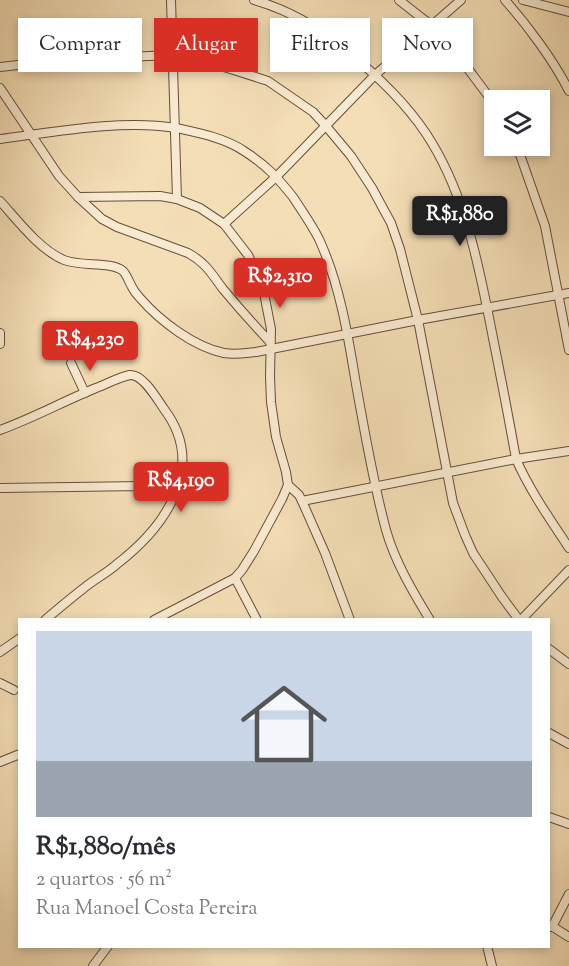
<!DOCTYPE html>
<html lang="pt">
<meta charset="utf-8">
<style>
body{margin:0;font-family:"Sorts Mill Goudy",serif;background:#f2f2f3;color:#2b2b33;height:100vh;display:flex;flex-direction:column;font-size:22px;white-space:nowrap}
*{box-sizing:border-box;margin:0}
p{font-size:20px;color:#7c7c81}
.icon{flex:none;width:33px;height:33px;fill:none;stroke:currentColor;stroke-width:2;stroke-linecap:round;stroke-linejoin:round}
.map{position:relative;flex:1;overflow:hidden}
.side{position:absolute;left:18px;top:618px;width:532px;height:330px;display:flex;flex-direction:column;background:#fff;border-radius:0px;box-shadow:0 3px 9px #0003}
.side>*{flex:none}
.guide{position:absolute;left:18px;top:18px;width:534px;height:54px;display:flex;gap:12px}
.fabs{position:absolute;left:484px;top:90px;display:grid;gap:12px}
.fabs a{display:grid;place-items:center;width:66px;height:66px;border-radius:0px;background:#fff;box-shadow:0 3px 9px #0003;font-size:30px}
.price{position:absolute;translate:-50% -51px;padding:0 14px;border-radius:6px;background:#d93025;color:#fff;font-size:20px;line-height:39px;filter:drop-shadow(0 2px 3px #0008)}
.price::after{content:'';position:absolute;left:50%;top:36px;width:18px;height:14px;margin-left:-9px;background:inherit;clip-path:polygon(0 0,100% 0,50% 100%)}
.price.selected{background:#222;color:#fff}
ul{padding:0;list-style:none}
li{display:grid;align-content:center;gap:12px;height:318px;padding:0 18px}
li+li{border-top:2px solid #e1e1e2}
li span{display:grid;place-items:center;height:186px;border-radius:0px;color:#555}
li>.icon{margin-inline-start:auto}
span .icon{width:108px;height:108px;fill:#fffc;stroke-width:1}
li b{font-size:26px}
.tag{padding:0 21px;border-radius:0px;background:#fff;box-shadow:0 3px 9px #0003;font-size:21px;line-height:54px}
.tag.selected{background:#d93025;color:#fff}
.map>svg:first-child{display:block}
.lines{fill:none;stroke-linecap:round;stroke-linejoin:round}
.minor-casing{stroke:#684e38;stroke-width:10}
.minor{stroke:#f8ead0;stroke-width:8}
</style>
<div class="map">
<svg width="569" height="966" viewBox="0 0 569 966">
<rect width="100%" height="100%" fill="#f4deb6"/>
<filter id="stains"><feTurbulence type="fractalNoise" baseFrequency=".00333" numOctaves="4"/><feColorMatrix values="0 0 0 0 .2 0 0 0 0 .09 0 0 0 0 .02 0 0 0 .5 -.17"/></filter>
<radialGradient id="worn" r=".72"><stop offset=".6" stop-color="#630" stop-opacity="0"/><stop offset="1" stop-color="#630" stop-opacity=".3"/></radialGradient>
<g class="lines">
<g class="minor-casing">
<g id="minor">
<polyline points="171,0 177,199"/>
<path d="M254 0C293 11 329 34 359 61 387 85 413 111 432 143 467 201 480 271 493 338 501 378 509 419 516 459 530 491 550 519 569 548"/>
<polyline points="399,0 432,26 454,50 495,105"/>
<path d="M505 0C528 26 554 61 569 91"/>
<polyline points="523,0 569,12"/>
<polyline points="0,67 61,60 171,55 203,61 237,71 268,81 313,112 326,126 351,156 372,188 391,223 400,249 418,320 453,503 465,535 473,553 502,597 519,620"/>
<polyline points="0,88 59,176 78,197 160,196 177,199 200,208 224,224 248,255 257,274 264,293 271,329 270,376 271,402 276,437 286,472 288,485 282,499 254,551 242,570 235,578 154,620"/>
<path d="M0 139C54 132 122 119 176 128 199 133 225 138 244 151 266 165 277 177 293 197 302 211 312 225 319 239 340 285 348 335 356 384 365 433 373 482 386 530 395 562 413 592 430 620"/>
<polyline points="517,146 545,226 569,350"/>
<path d="M78 197 102 219 117 227 188 253C206 263 211 273 223 289 238 307 254 325 270 342"/>
<path d="M0 201C18 221 40 250 64 260 81 267 111 261 123 271 127 275 129 282 132 287 134 291 137 295 140 298 160 321 194 347 224 353 235 355 245 353 256 352L418 320 569 293"/>
<polyline points="224,224 277,176 375,75 461,0"/>
<polyline points="0,333 0,344"/>
<polyline points="71,363 85,393"/>
<path d="M0 430C33 418 64 401 96 388 107 384 119 377 130 375 143 374 157 399 164 409 208 467 165 527 117 564 107 573 95 579 84 588 71 598 58 609 45 620"/>
<polyline points="288,485 299,495 302,501 325,553 350,620"/>
<polyline points="0,488 143,486 178,487"/>
<polyline points="302,501 516,459 569,451"/>
<polyline points="235,578 257,620"/>
<polyline points="521,620 569,570"/>
<polyline points="549,649 569,664"/>
<polyline points="0,652 20,638"/>
<polyline points="0,683 14,690"/>
<polyline points="549,733 569,744"/>
<polyline points="0,762 20,754"/>
<polyline points="549,817 569,824"/>
<polyline points="550,925 569,937"/>
<polyline points="552,927 569,894"/>
<polyline points="487,946 492,966"/>
<polyline points="93,966 108,946"/>
</g>
</g>
<use href="#minor" class="minor"/>
</g>
<rect width="100%" height="100%" filter="url(#stains)"/>
<rect width="100%" height="100%" fill="url(#worn)"/>
</svg>
<div class="fabs">
<a><svg class="icon" aria-label="layers" viewBox="0 0 24 24"><path d="M12 4l9 5-9 5-9-5zM3 14l9 5 9-5"/></svg></a>
</div>
<b class="price selected" style="left:460px;top:247px">R$1,880</b>
<b class="price" style="left:280px;top:309px">R$2,310</b>
<b class="price" style="left:90px;top:372px">R$4,230</b>
<b class="price" style="left:181px;top:513px">R$4,190</b>
<div class="guide">
<a class="tag">Comprar</a>
<a class="tag selected">Alugar</a>
<a class="tag">Filtros</a>
<a class="tag">Novo</a>
</div>
<section class="side">
<ul>
<li><span style="background:linear-gradient(#c9d6e8 70%,#9aa5b1 0)"><svg class="icon" aria-label="home" viewBox="0 0 24 24"><path d="M3 11l9-7 9 7M6 9v11h12V9"/></svg></span><div><b>R$1,880/mês</b><p>2 quartos · 56 m²</p><p>Rua Manoel Costa Pereira</p></div></li>
</ul>
</section>
</div>
